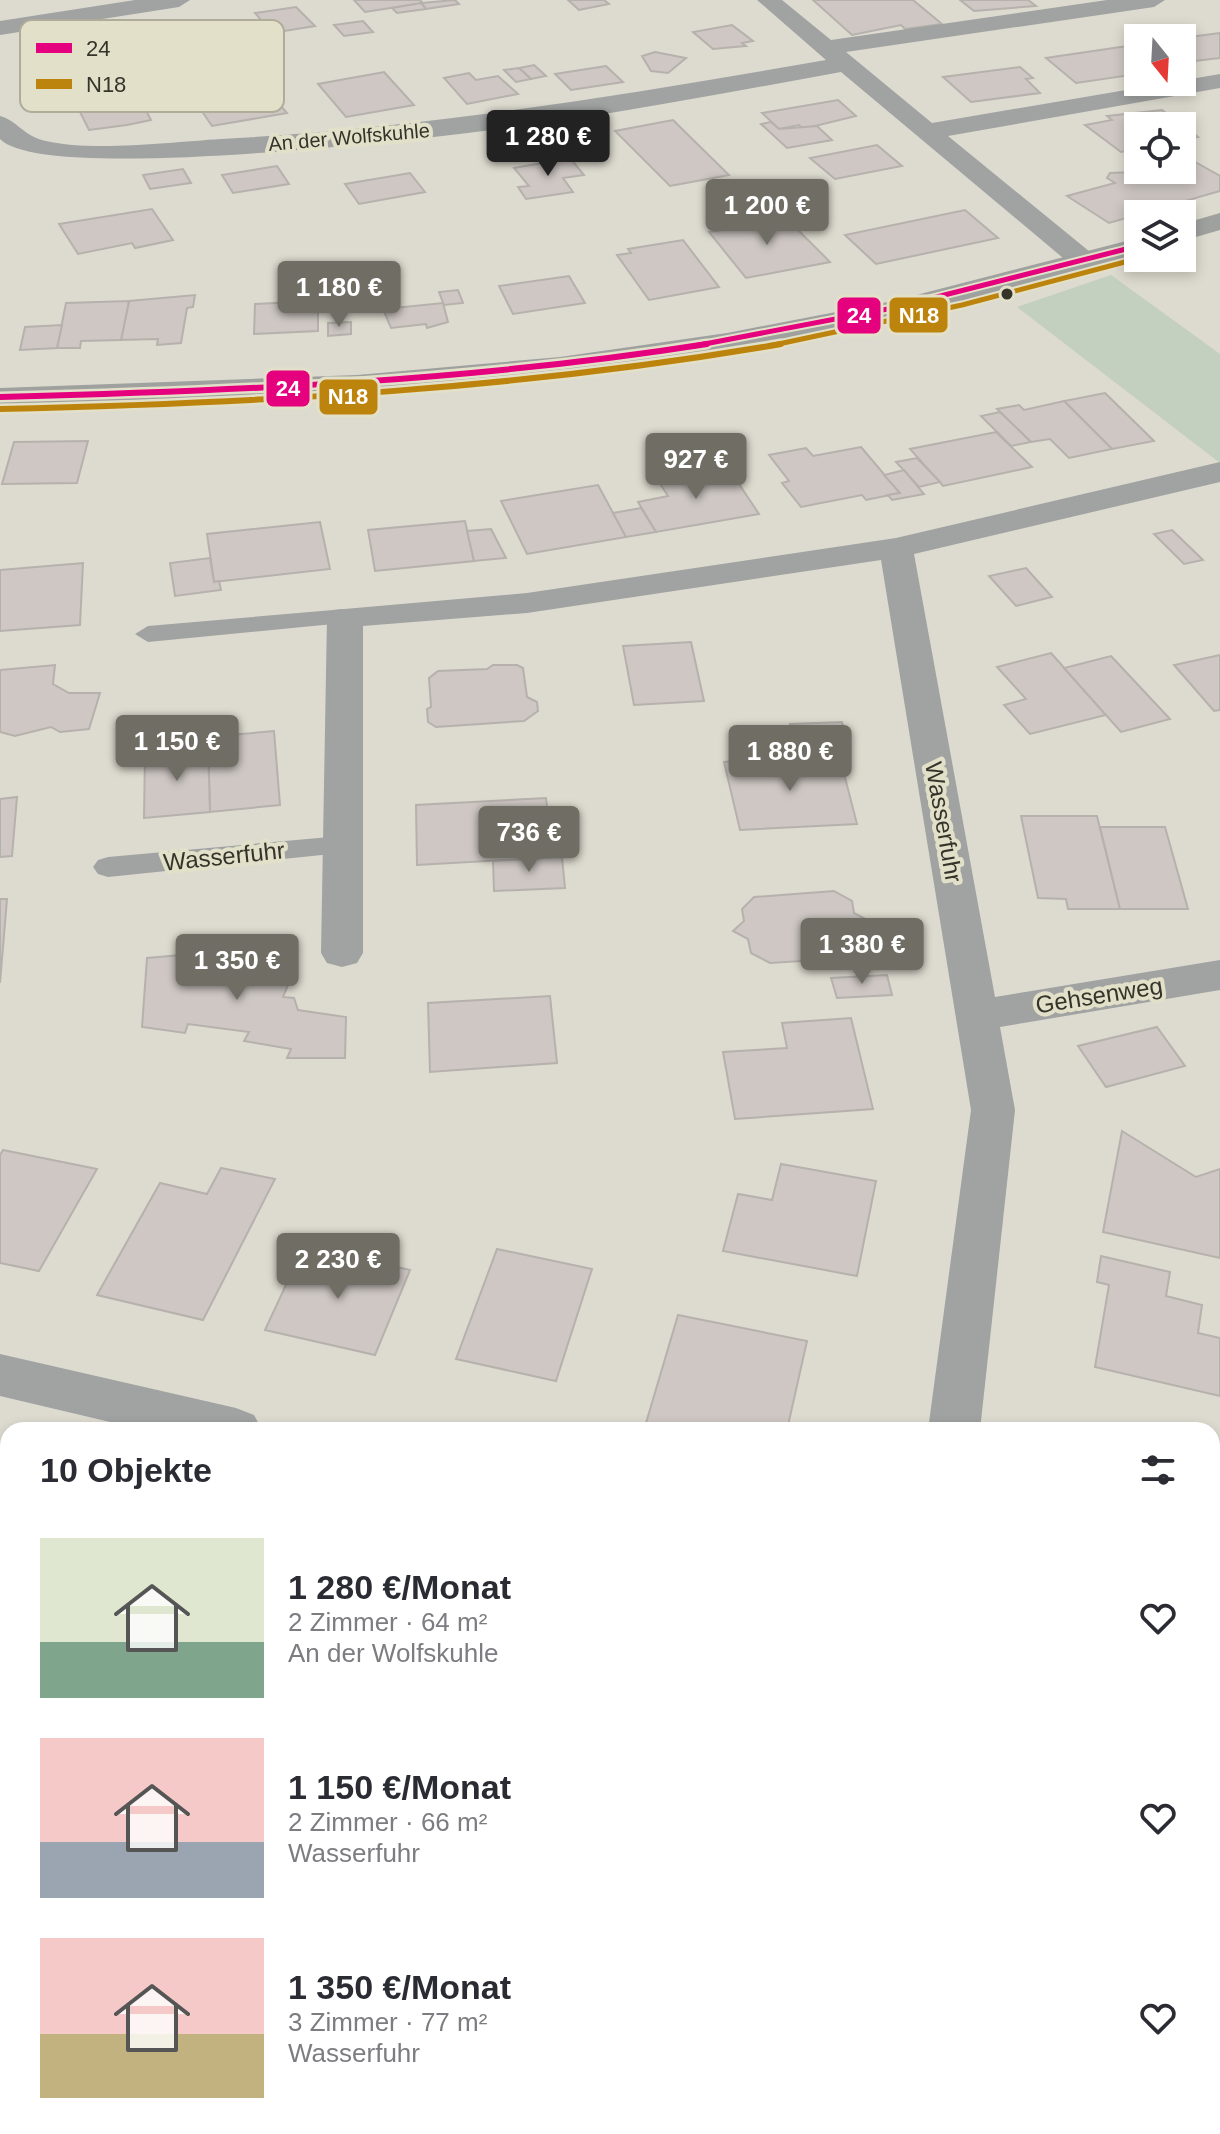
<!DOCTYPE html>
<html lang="de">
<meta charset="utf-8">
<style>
body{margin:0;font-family:Arial,sans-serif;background:#f2f2f3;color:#2b2b33;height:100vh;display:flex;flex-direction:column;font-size:30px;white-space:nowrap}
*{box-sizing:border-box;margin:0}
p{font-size:26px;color:#7c7c81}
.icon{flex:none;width:44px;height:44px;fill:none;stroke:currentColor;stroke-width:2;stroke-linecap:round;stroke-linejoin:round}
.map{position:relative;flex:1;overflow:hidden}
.sheet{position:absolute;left:0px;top:1422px;width:1220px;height:712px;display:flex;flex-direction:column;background:#fff;border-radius:24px 24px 0 0;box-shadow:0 4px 12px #0003}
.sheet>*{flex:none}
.needle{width:52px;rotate:162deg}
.fabs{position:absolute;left:1124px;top:24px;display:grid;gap:16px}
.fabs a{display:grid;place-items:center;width:72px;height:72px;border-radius:0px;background:#fff;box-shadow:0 4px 12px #0003;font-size:40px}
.price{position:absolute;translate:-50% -68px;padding:0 18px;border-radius:8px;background:#706e64;color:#fff;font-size:26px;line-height:52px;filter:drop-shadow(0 2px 4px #0008)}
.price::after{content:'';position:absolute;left:50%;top:48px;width:24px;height:18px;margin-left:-12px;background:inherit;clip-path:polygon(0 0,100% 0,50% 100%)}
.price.active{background:#222;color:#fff}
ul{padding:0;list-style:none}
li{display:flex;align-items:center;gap:24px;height:200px;padding:0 40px}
li span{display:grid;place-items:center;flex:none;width:224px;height:160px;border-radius:0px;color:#555}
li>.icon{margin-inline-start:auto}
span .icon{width:96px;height:96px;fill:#fffc;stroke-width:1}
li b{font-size:34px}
h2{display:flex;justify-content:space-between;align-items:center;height:96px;padding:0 40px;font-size:34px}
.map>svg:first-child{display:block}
.green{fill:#c3cfbf}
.building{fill:#cec7c4;stroke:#b6b1ad;stroke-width:2}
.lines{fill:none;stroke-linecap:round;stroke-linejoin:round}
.lane{fill:#a0a3a2;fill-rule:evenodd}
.street{fill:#a0a3a2;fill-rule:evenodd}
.secondary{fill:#9fa19f;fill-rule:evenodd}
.bus-1-far1-casing{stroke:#e3e0c9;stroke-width:9}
.bus-1-casing{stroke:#e3e0c9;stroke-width:11}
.bus-2-far1-casing{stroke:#e3e0c9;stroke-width:9}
.bus-2-casing{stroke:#e3e0c9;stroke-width:11}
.bus-1-far1{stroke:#e5007d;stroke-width:5}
.bus-1{stroke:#e5007d;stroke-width:6}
.bus-2-far1{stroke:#bd840d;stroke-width:5}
.bus-2{stroke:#bd840d;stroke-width:6}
.bus-dot{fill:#35342b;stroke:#e3e0c9;stroke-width:3}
.labels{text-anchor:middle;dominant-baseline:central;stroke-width:8;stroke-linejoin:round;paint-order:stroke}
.far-street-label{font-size:20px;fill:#35342b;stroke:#e3e0c9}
.street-label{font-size:24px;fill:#35342b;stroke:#e3e0c9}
.key{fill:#e3e0c9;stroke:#afac9a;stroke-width:2}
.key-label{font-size:22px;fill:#35342b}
.line-badge{stroke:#e3e0c9;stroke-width:3}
.badge-label{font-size:22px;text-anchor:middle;font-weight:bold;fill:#fff}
</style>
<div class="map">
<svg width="1220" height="2134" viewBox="0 0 1220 2134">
<rect width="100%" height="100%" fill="#dddbcf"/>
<polygon class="green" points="1111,275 1220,354 1220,463 1017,307"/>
<g class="building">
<polygon points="354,0 420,0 423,3 365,12"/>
<polygon points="455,0 459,4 426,9 421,3"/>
<polygon points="568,0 604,0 609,4 579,10"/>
<polygon points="813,0 913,0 942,24 905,29 901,25 852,35"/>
<polygon points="960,0 1028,0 1036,6 974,11"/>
<polygon points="421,3 426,9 397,13 392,8"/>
<polygon points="296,7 315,26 272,33 255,13"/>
<polygon points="363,21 373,32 344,36 334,25"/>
<polygon points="732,25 753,41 742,43 746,46 713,49 693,32"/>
<polygon points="1220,33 1220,58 1195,61 1182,51 1182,38"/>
<polygon points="1127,46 1138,55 1138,74 1076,83 1046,58"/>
<polygon points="655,52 686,58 668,73 651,71 642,56"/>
<polygon points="534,65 546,76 531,79 519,68"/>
<polygon points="606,66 623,82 571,90 555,74"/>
<polygon points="1020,67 1033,78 1026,79 1040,93 971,102 943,77"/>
<polygon points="519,68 531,79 516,82 504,70"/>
<polygon points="384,72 414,105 346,117 318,84"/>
<polygon points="469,73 476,80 498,76 518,94 467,104 444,78"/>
<polygon points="269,92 287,113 212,126 197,104"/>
<polygon points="838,100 856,116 803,129 799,125 779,129 762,113"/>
<polygon points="141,101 151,120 127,125 89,130 79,110"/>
<polygon points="1162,110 1198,137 1182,140 1182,126 1138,126 1138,149 1121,152 1085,125 1112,120 1107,116"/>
<polygon points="673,120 729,175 670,186 615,131"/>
<polygon points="771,122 779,129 817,126 832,140 787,148 761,124"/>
<polygon points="587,143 599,155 582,158 572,145"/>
<polygon points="877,145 902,166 835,179 810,158"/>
<polygon points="570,158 584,175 563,178 573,192 526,199 518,187 529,186 514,168"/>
<polygon points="1190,159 1220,176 1220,191 1109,223 1067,196 1115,183 1107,178 1110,173 1182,170 1182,162"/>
<polygon points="277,166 289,184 233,193 222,175"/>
<polygon points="183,169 191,183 150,189 143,175"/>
<polygon points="410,173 425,192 359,204 345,184"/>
<polygon points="152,209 173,240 135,248 132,243 78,254 59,224"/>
<polygon points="965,210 998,238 876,264 845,235"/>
<polygon points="769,218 773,223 789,221 830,262 746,278 709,232 723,230 719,225"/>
<polygon points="683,240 719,287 649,300 617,255 631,253 628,249"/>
<polygon points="569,276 585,303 513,314 499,286"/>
<polygon points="458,290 463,303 444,305 439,292"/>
<polygon points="195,295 193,307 187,308 181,343 157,345 158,339 121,340 129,301"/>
<polygon points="129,301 121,340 81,341 80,348 57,348 66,303"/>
<polygon points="318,301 318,331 254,334 255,304"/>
<polygon points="443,303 448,322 427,328 426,324 391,328 383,309"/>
<polygon points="351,322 351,334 328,336 328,323"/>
<polygon points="62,325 57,348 20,350 25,327"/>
<polygon points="1105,393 1154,441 1112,449 1064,401"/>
<polygon points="1064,401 1112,449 1069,458 1050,439 1031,442 997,409 1019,405 1024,410"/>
<polygon points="1000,412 1031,442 1011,446 981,416"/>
<polygon points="996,432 1032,467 943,486 910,449"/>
<polygon points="88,441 77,483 2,484 14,442"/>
<polygon points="861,447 900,493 866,500 862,495 801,507 782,483 789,481 769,455 806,448 813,456"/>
<polygon points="917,458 940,482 919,487 896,462"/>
<polygon points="701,468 708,479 733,475 759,514 656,532 638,502 668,496 655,476"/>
<polygon points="904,470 924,494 892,500 888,495 900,493 884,475"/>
<polygon points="598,485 626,537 527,554 501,501"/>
<polygon points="641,508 656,532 626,537 613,513"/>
<polygon points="465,521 474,561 375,571 368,530"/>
<polygon points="320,522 330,569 214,582 207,534"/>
<polygon points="491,529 506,558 474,561 467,531"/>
<polygon points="1172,530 1203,560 1184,564 1154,534"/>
<polygon points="210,558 214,582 219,581 221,590 175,596 170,563"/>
<polygon points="83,563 80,625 0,631 0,570"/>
<polygon points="1026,568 1052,597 1016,606 989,576"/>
<polygon points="691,642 704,701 634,705 623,646"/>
<polygon points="1051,653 1106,715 1030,734 1004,705 1026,699 997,667"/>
<polygon points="1220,655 1220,710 1214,711 1174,665"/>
<polygon points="1111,656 1170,719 1121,732 1064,668"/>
<polygon points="55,665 53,684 69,693 100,693 89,729 60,732 51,727 15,736 0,732 0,670"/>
<polygon points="493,665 517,665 523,668 527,697 537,702 538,711 524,721 436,727 428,722 427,709 431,707 429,678 438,671 487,669"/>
<polygon points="842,722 850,754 797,756 790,724"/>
<polygon points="274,731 280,805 210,812 208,737"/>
<polygon points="208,747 210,812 144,818 145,753"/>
<polygon points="839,754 857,824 740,830 724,762"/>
<polygon points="17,797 12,856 0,857 0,799"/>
<polygon points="546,798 549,824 540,824 543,858 417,865 416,805"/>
<polygon points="1021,816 1097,816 1120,909 1068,909 1066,899 1038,898"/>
<polygon points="1100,827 1165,827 1188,909 1120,909"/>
<polygon points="562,857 565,888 494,891 493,861"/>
<polygon points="834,891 852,901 854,913 871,922 858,934 863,948 851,958 770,963 751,953 748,939 733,931 744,921 742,909 754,897"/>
<polygon points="0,899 7,899 0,983"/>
<polygon points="261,948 261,965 295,968 283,997 294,998 298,1010 346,1017 345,1058 287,1058 291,1049 244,1041 249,1032 188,1024 185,1033 142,1027 147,958"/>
<polygon points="887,975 892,995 837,998 831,978"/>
<polygon points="550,996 557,1063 430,1072 428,1003"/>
<polygon points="851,1018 873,1109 735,1119 723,1052 787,1048 782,1023"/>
<polygon points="1157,1027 1185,1066 1106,1087 1078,1046"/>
<polygon points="1122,1131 1196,1177 1220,1169 1220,1258 1103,1232"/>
<polygon points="3,1150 97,1169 39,1271 0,1263 0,1155"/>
<polygon points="781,1164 876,1181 857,1276 723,1251 738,1194 772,1200"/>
<polygon points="221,1168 275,1179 203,1320 97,1295 160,1183 207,1194"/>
<polygon points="304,1246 410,1270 375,1355 265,1330"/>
<polygon points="497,1249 592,1269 556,1381 456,1359"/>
<polygon points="1101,1256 1170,1272 1166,1296 1202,1305 1198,1333 1220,1338 1220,1396 1095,1367 1109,1285 1097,1282"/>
<polygon points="678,1315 807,1341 787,1430 678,1430 646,1423"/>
<polygon points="1212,1451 1220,1453 1220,1554 1212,1552"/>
<polygon points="3,1452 8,1453 8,1522 0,1520"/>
</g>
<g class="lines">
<g class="lane">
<polygon points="345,609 354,612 358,617 354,622 148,642 135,634 148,626"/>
<polygon points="341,836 351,838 355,845 351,852 108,877 98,874 93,867 98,860 108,857"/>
</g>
<g class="street">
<polygon points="135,0 190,0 179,7 0,35 0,21"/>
<path d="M757 0H782L831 40 1107 0H1165L1154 7 846 52 932 123 1220 74V88L948 136 1095 256 1099 262 1095 268H1075L841 72C747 89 653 107 559 121 478 133 45 187 0 139V116C18 121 23 136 46 141 93 152 172 142 221 139 425 128 625 95 826 60Z"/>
<polygon points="1220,462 1220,482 914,554 995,997 1220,960 1220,990 1000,1027 1015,1110 980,1430 928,1430 971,1110 881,560 527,613 363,626 363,953 357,963 342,967 327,963 321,953 327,617 333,610 527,593 896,538"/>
<polygon points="0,1354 236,1408 254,1415 262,1430 144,1430 0,1396"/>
<polygon points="1212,1646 1220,1648 1220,1700 1212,1698"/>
<rect x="1085" y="2126" width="66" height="8"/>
</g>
<g class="secondary">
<polygon points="1220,213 1220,230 1182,241 1182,224"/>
<path d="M1138 238V255C902 324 661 370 416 390 278 401 139 403 0 406V388L357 375 560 357 727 333 893 301Z"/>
</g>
<g class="bus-1-far1-casing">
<polyline id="bus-1-far1" points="694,346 893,308 1138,246"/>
</g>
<g class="bus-1-casing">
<path id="bus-1" d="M0 397C237 391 472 381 707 344"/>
</g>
<g class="bus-2-far1-casing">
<polyline id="bus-2-far1" points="769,346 962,305 1140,258"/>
</g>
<g class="bus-2-casing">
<path id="bus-2" d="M0 409C264 403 520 389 781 344"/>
</g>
<use href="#bus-1-far1" class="bus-1-far1"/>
<use href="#bus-1" class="bus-1"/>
<use href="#bus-2-far1" class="bus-2-far1"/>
<use href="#bus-2" class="bus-2"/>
</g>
<circle class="bus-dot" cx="1007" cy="294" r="7"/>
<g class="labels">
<g class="far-street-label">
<text transform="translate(349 137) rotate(-5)">An der Wolfskuhle</text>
</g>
<g class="street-label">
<text transform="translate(944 822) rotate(80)">Wasserfuhr</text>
<text transform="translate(224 856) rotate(-6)">Wasserfuhr</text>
<text transform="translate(1099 995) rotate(-9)">Gehsenweg</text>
</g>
</g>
<rect x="20" y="20" width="264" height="92" rx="12" class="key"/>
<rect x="36" y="43" width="36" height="10" fill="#e5007d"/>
<rect x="36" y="79" width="36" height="10" fill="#bd840d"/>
<g class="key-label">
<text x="86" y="56">24</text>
<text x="86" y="92">N18</text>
</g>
<g class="line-badge">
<rect x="888" y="296" width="61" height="38" rx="8" fill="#bd840d"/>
<rect x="836" y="296" width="46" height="39" rx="8" fill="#e5007d"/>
<rect x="265" y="369" width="46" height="39" rx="8" fill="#e5007d"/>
<rect x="318" y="378" width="61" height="38" rx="8" fill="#bd840d"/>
</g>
<g class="badge-label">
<text x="919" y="323">N18</text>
<text x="859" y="323">24</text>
<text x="288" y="396">24</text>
<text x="348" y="404">N18</text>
</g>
</svg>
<div class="fabs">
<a><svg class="needle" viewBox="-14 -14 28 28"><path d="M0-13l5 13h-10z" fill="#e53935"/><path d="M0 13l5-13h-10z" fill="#7c7c81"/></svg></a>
<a><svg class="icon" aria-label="locate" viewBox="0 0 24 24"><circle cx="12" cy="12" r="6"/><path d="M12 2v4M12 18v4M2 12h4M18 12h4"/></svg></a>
<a><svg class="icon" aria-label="layers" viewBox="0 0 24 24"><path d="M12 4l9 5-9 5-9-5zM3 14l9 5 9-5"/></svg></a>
</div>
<b class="price active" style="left:548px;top:178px">1 280 €</b>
<b class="price" style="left:767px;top:247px">1 200 €</b>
<b class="price" style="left:339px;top:329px">1 180 €</b>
<b class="price" style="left:696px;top:501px">927 €</b>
<b class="price" style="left:177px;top:783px">1 150 €</b>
<b class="price" style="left:790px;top:793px">1 880 €</b>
<b class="price" style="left:529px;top:874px">736 €</b>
<b class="price" style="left:862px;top:986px">1 380 €</b>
<b class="price" style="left:237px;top:1002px">1 350 €</b>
<b class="price" style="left:338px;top:1301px">2 230 €</b>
<section class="sheet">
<h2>10 Objekte<svg class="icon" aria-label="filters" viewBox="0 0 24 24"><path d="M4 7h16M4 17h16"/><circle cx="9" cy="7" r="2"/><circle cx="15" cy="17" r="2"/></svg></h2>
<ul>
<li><span style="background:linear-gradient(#dfe7d0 65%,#7fa58c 0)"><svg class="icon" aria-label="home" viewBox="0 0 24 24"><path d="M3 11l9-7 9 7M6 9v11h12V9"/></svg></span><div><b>1 280 €/Monat</b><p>2 Zimmer · 64 m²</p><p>An der Wolfskuhle</p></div><svg class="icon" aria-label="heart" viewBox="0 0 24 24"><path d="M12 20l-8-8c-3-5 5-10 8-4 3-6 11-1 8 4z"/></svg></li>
<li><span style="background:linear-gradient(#f6c9c9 65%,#9aa5b1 0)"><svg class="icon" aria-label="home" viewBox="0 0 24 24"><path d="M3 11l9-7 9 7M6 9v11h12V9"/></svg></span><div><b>1 150 €/Monat</b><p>2 Zimmer · 66 m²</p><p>Wasserfuhr</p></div><svg class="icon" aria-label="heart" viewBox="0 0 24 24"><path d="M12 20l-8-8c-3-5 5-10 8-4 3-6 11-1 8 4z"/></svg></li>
<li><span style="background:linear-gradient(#f6c9c9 60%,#c2b280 0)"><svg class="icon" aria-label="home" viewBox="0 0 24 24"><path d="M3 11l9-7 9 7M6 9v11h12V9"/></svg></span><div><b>1 350 €/Monat</b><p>3 Zimmer · 77 m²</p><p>Wasserfuhr</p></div><svg class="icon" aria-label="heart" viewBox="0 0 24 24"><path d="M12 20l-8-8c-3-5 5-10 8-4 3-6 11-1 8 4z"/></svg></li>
</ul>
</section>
</div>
